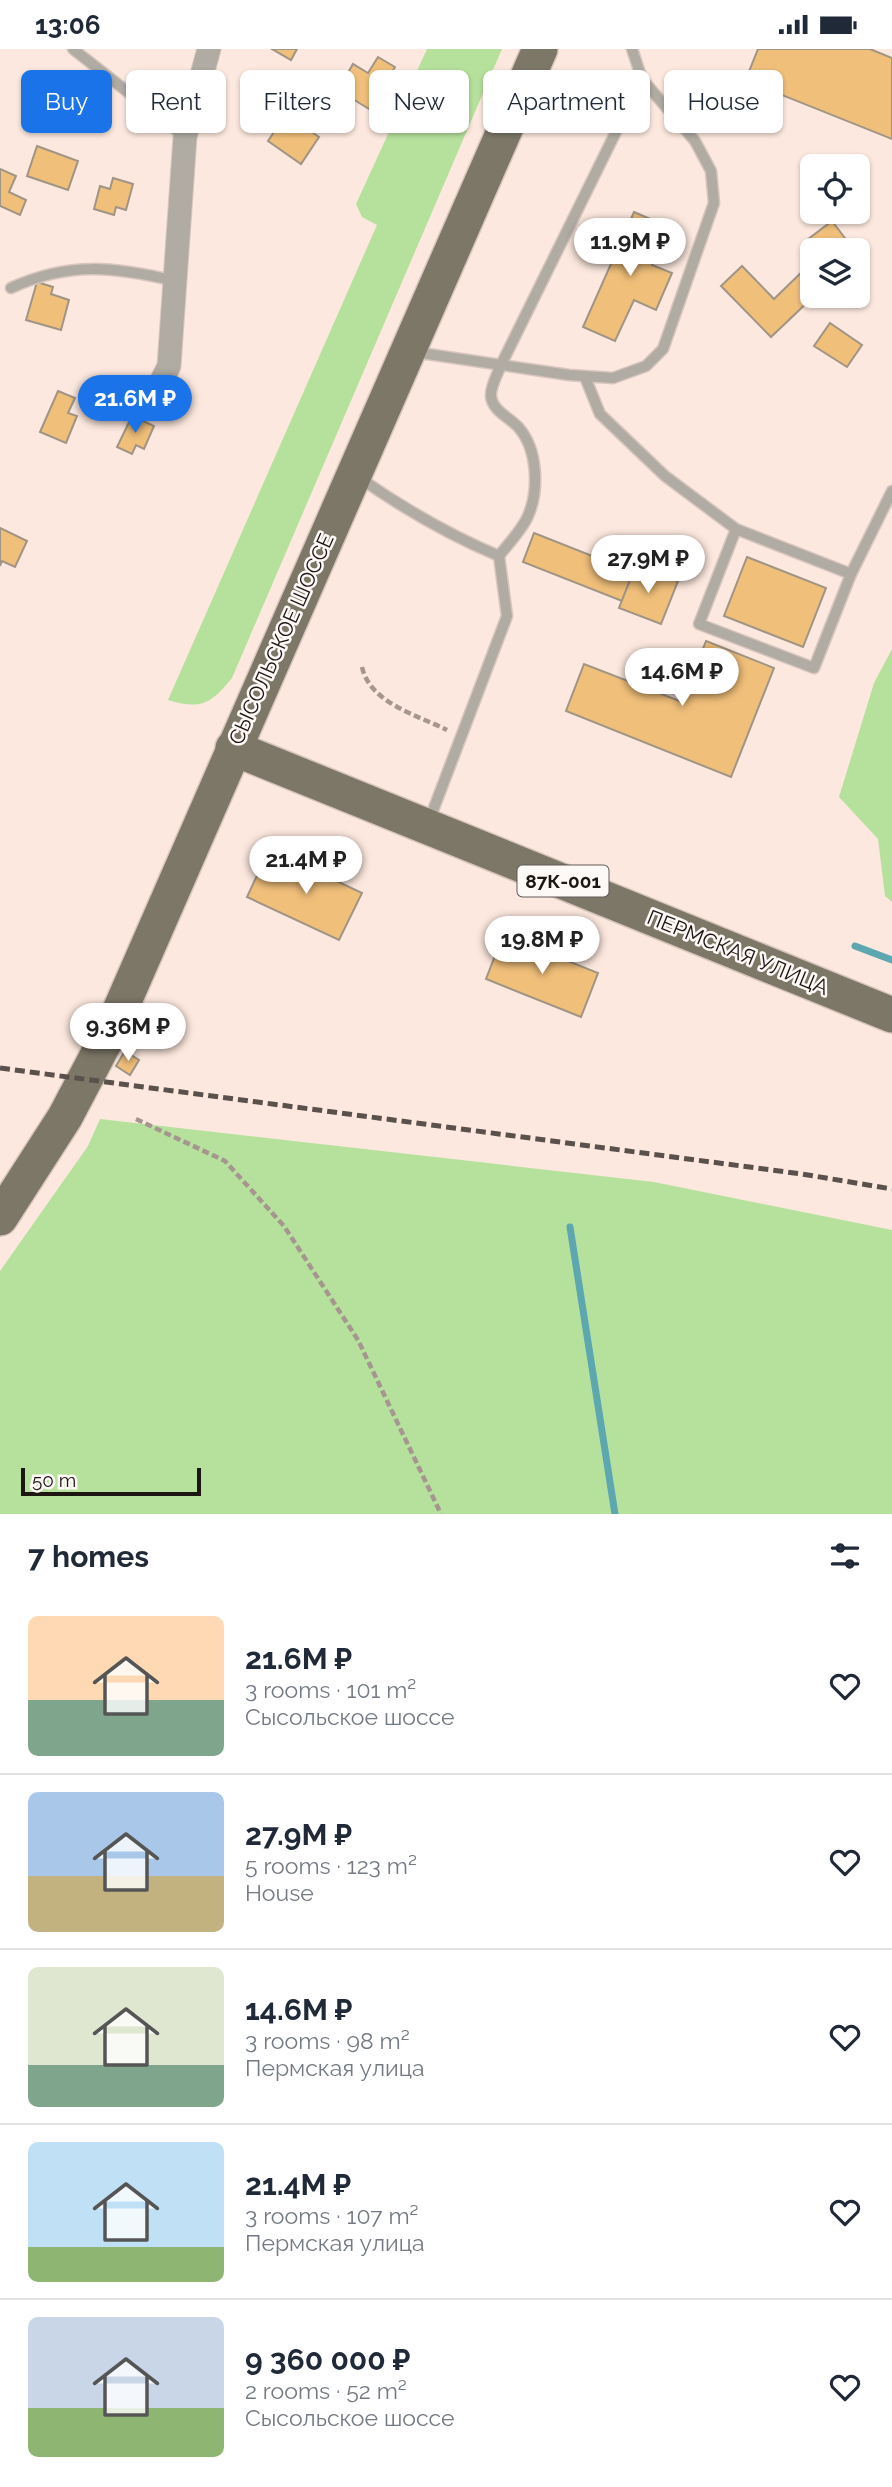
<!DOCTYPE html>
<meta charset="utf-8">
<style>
body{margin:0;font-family:Raleway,sans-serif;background:#f2f2f3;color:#1f2937;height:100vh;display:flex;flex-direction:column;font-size:26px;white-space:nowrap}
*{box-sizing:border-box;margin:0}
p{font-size:23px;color:#747a83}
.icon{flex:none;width:38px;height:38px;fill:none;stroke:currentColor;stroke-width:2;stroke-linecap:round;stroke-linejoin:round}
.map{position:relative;height:1465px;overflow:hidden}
.sheet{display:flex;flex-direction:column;background:#fff;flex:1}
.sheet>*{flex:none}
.guide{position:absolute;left:21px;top:21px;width:850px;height:63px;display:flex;gap:14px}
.buttons{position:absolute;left:800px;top:105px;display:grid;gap:14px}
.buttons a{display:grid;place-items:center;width:70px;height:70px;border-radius:10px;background:#fff;box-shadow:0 2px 5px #0004;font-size:35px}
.scale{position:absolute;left:21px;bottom:18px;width:180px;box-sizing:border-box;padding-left:7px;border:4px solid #1d1613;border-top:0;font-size:19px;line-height:24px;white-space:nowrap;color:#1d1613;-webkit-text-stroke:5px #fdf9f7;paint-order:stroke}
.price{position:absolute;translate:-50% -60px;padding:0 16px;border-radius:24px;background:#fff;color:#222;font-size:23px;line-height:46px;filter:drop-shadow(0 2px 4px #0008)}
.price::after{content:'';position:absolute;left:50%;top:42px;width:21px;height:16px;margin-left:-10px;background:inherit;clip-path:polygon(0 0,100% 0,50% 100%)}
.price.active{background:#1a73e8;color:#fff}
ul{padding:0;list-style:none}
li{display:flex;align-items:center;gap:21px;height:175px;padding:0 28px}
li+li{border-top:2px solid #e0e1e3}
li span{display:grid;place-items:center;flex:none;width:196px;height:140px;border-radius:10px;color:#555}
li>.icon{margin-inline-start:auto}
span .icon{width:84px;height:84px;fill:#fffc;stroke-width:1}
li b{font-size:30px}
h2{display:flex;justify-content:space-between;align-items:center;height:84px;padding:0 28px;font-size:30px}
.chip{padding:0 24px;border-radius:10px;background:#fff;box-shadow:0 2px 5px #0004;font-size:24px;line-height:63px}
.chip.active{background:#1a73e8;color:#fff}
.status{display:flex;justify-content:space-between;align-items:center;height:49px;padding:0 35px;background:#fff;direction:ltr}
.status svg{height:19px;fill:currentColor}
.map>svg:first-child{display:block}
.green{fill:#b6e19c}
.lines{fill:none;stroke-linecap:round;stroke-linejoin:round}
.stream{stroke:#5ca7b0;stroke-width:7}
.building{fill:#f0bf7a;stroke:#a09485;stroke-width:2}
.service-casing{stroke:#d8c6be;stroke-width:13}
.minor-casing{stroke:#d8c6be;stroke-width:25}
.primary-casing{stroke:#d8c6be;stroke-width:38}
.path{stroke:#a5968f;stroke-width:4.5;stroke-dasharray:7 3.5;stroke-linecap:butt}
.service{stroke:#b0aca4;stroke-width:10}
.minor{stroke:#b0aca4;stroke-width:23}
.primary{stroke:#7d7768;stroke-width:35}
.rail{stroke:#5b514c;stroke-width:5;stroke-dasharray:10 5;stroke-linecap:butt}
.labels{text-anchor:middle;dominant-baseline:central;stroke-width:5;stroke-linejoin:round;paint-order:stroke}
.shield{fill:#fdf9f7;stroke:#605a57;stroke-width:2}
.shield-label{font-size:19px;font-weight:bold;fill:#1d1613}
.street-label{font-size:21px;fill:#1d1613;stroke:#fdf9f7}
</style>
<div class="status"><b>13:06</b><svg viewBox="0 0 49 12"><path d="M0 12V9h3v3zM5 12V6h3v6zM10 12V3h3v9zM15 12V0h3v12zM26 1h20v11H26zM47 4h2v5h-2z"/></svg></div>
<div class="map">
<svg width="892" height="1465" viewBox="0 0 892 1465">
<rect width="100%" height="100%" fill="#fce8de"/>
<g class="green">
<path d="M427 0H502L232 629C211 655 201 661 168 651L377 176 362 168 356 155Z"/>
<polygon points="892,600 892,853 885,847 878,790 839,748 874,634"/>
<polygon points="100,1070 654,1133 892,1181 892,1465 0,1465 0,1222 88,1097"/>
</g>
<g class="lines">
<g class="stream">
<polyline points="855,897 892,911"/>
<polyline points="570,1178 615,1465"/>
</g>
</g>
<g class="building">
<polygon points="272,0 297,0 291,11"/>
<polygon points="758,0 870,0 892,9 892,90 762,38 756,52 740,45"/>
<polygon points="378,8 395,18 369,60 338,41 353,15 368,24"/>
<polygon points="286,65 319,88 301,115 268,92"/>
<polygon points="37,97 78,112 68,141 27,127"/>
<polygon points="0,120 16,127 9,143 26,151 20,166 0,157"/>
<polygon points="113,129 133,135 126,161 116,158 114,166 94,160 100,137 110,140"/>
<polygon points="634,163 669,178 652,216 672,224 656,261 634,251 615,292 583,278"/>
<polygon points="832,172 854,201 815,201 807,191"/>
<polygon points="812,213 814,247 771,288 721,237 742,217 774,250"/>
<polygon points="37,233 53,238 51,245 69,251 61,281 26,271"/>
<polygon points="830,274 862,296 847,318 814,297"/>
<polygon points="58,342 75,349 68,364 77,367 66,394 40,383"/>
<polygon points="132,367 154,377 144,400 136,396 132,405 117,398"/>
<polygon points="0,479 27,492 15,518 2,512 0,517"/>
<polygon points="534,484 633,523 622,552 523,513"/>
<polygon points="747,508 826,539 803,598 724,567"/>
<polygon points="636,516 678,532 661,575 619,559"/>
<polygon points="706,592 774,619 731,728 566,662 584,615 682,653"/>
<polygon points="290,810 362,844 339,891 247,848 261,818"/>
<polygon points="503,886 598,924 581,968 486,930"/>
<polygon points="125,1002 139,1011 130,1026 116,1017"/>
</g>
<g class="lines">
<g class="service-casing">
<g id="service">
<polyline points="73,0 185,88"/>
<path d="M11 239C69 212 115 218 175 232"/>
<polyline points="414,303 569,326 613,329 646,317 663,300 714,154 711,122 695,92 642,30 632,0"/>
<polyline points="585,328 600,365 665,427 736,480 851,525 814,619 699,575 736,480"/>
<path d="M357 427C401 458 449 486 499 507 508 495 522 481 528 467 539 442 538 401 519 379 511 369 492 362 491 347 490 338 498 324 501 316L642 30"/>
<polyline points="851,525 892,442"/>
<polyline points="429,772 507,567 499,507"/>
</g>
</g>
<g class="minor-casing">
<polyline id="minor" points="140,351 157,341 169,317 185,88 209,0"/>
</g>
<g class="primary-casing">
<g id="primary">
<polyline points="233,699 892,966"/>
<polyline points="0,1169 65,1068 114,975 540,0"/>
</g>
</g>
<g class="path">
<path d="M362 618C370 654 417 666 447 681"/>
<polyline points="136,1070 225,1112 284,1177 358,1291 441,1465"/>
</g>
<use href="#service" class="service"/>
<use href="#minor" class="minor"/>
<use href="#primary" class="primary"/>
<polyline class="rail" points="0,1019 802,1125 892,1140"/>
</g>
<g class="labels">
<rect class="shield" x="517.5" y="816.5" width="91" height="31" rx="5"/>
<g class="shield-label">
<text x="563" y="832">87К-001</text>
</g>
<g class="street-label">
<text transform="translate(281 590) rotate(-66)">СЫСОЛЬСКОЕ ШОССЕ</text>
<text transform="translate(738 903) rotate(22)">ПЕРМСКАЯ УЛИЦА</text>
</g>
</g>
</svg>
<div class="buttons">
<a><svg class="icon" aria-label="locate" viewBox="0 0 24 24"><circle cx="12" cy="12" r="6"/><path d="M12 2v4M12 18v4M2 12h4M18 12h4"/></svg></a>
<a><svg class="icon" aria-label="layers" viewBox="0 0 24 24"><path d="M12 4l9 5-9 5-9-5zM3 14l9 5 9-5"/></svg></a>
</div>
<div class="scale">50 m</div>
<b class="price" style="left:630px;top:229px">11.9M ₽</b>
<b class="price active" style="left:135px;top:386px">21.6M ₽</b>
<b class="price" style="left:648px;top:546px">27.9M ₽</b>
<b class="price" style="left:682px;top:659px">14.6M ₽</b>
<b class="price" style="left:306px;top:847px">21.4M ₽</b>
<b class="price" style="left:542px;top:927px">19.8M ₽</b>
<b class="price" style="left:128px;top:1014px">9.36M ₽</b>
<div class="guide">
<a class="chip active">Buy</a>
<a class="chip">Rent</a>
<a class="chip">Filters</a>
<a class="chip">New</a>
<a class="chip">Apartment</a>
<a class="chip">House</a>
</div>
</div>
<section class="sheet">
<h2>7 homes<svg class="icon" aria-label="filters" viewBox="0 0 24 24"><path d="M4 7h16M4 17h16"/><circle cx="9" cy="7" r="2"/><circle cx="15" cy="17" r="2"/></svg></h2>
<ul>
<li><span style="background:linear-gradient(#ffd9b3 60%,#7fa58c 0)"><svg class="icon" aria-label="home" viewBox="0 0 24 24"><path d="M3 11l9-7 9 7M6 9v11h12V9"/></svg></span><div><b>21.6M ₽</b><p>3 rooms · 101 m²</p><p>Сысольское шоссе</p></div><svg class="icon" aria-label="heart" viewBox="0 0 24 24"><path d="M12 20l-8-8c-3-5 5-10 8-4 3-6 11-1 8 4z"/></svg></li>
<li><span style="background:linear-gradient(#a9c7e8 60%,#c2b280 0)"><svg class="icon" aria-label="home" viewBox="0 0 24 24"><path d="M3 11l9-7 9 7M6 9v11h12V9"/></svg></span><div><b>27.9M ₽</b><p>5 rooms · 123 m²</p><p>House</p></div><svg class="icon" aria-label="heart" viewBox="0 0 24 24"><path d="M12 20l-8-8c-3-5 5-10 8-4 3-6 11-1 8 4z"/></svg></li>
<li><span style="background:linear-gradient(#dfe7d0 70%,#7fa58c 0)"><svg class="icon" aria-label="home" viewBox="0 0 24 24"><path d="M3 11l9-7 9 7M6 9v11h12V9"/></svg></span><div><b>14.6M ₽</b><p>3 rooms · 98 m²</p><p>Пермская улица</p></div><svg class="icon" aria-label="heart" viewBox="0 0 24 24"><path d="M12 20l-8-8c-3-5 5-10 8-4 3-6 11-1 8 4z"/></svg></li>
<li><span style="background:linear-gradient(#bfe0f5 75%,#8fb573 0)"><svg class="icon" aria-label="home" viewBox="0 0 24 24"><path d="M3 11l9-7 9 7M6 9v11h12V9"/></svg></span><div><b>21.4M ₽</b><p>3 rooms · 107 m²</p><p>Пермская улица</p></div><svg class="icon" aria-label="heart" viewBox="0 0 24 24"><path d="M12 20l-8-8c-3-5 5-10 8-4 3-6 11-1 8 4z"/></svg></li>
<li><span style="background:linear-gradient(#c9d6e8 65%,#8fb573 0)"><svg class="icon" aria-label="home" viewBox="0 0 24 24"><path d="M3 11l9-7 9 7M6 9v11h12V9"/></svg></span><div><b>9 360 000 ₽</b><p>2 rooms · 52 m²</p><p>Сысольское шоссе</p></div><svg class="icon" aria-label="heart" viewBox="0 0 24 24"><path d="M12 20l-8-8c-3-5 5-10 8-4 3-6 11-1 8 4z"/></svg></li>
</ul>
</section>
